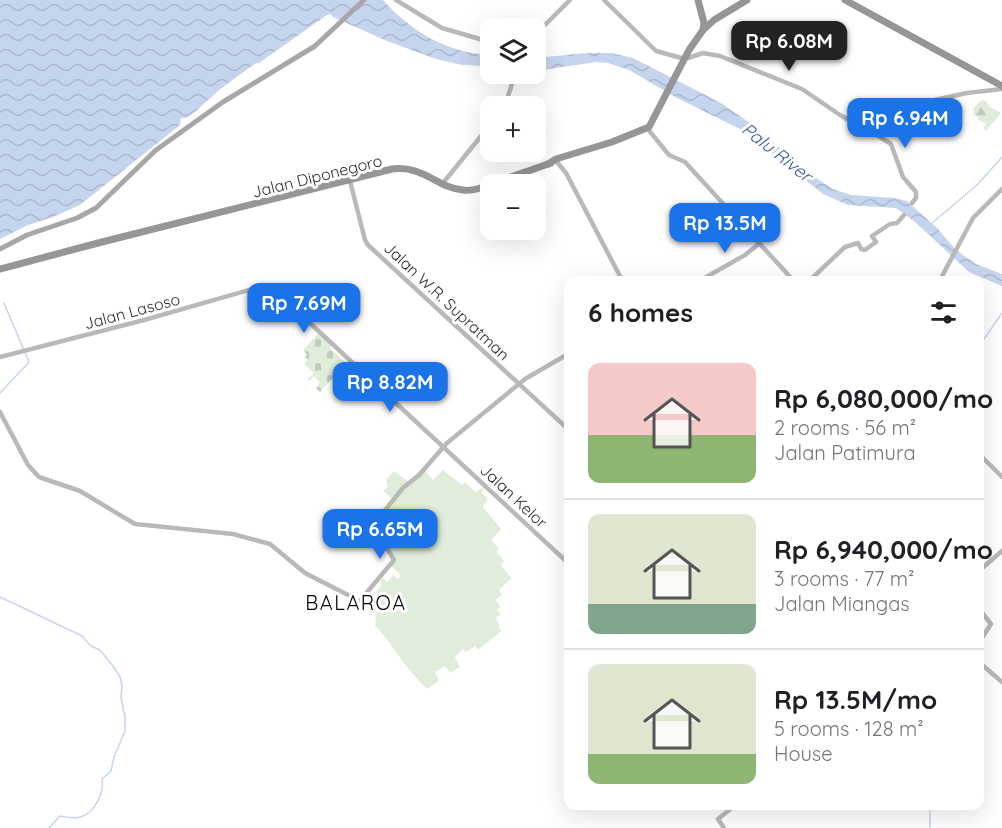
<!DOCTYPE html>
<meta charset="utf-8">
<style>
body{margin:0;font-family:Quicksand,sans-serif;background:#f6f6f6;color:#202124;height:100vh;display:flex;flex-direction:column;font-size:22px;white-space:nowrap}
*{box-sizing:border-box;margin:0}
p{font-size:20px;color:#757577}
.icon{flex:none;width:33px;height:33px;fill:none;stroke:currentColor;stroke-width:2;stroke-linecap:round;stroke-linejoin:round}
.map{position:relative;flex:1;overflow:hidden}
.details{position:absolute;left:564px;top:276px;width:420px;height:534px;display:flex;flex-direction:column;background:#fff;border-radius:12px;box-shadow:0 6px 24px #0002}
.details>*{flex:none}
.buttons{position:absolute;left:480px;top:18px;display:grid;gap:12px}
.buttons a{display:grid;place-items:center;width:66px;height:66px;border-radius:12px;background:#fff;box-shadow:0 6px 24px #0002;font-size:30px}
.price{position:absolute;translate:-50% -51px;padding:0 14px;border-radius:12px;background:#1a73e8;color:#fff;font-size:20px;line-height:39px;filter:drop-shadow(0 2px 3px #0008)}
.price::after{content:'';position:absolute;left:50%;top:36px;width:18px;height:14px;margin-left:-9px;background:inherit;clip-path:polygon(0 0,100% 0,50% 100%)}
.price.selected{background:#222;color:#fff}
ul{padding:0;list-style:none}
li{display:flex;align-items:center;gap:18px;height:150px;padding:0 24px}
li+li{border-top:2px solid #e0e0e0}
li span{display:grid;place-items:center;flex:none;width:168px;height:120px;border-radius:12px;color:#555}
li>.icon{margin-inline-start:auto}
span .icon{width:72px;height:72px;fill:#fffc;stroke-width:1}
li b{font-size:26px}
h2{display:flex;justify-content:space-between;align-items:center;height:72px;padding:0 24px;font-size:26px}
.map>svg:first-child{display:block}
.green{fill:#e0eddb}
.forest{fill:url(#forest-firs)}
.cemetery{fill:url(#cemetery-stones)}
.water{fill:url(#water-waves)}
.lines{fill:none;stroke-linecap:round;stroke-linejoin:round}
.stream{stroke:#c6d5ee;stroke-width:1.5}
.secondary{stroke:#b9b9b9;stroke-width:4.5}
.primary{stroke:#a7a7a7;stroke-width:5}
.highway{stroke:#969696;stroke-width:7}
.labels{text-anchor:middle;dominant-baseline:central;stroke-width:6;stroke-linejoin:round;paint-order:stroke}
.street-label{font-size:16px;fill:#2f2f2f;stroke:#fff}
.water-label{font-size:18px;font-style:italic;fill:#375a96;stroke:#fff}
.quarter-label{font-size:20px;letter-spacing:1.5px;fill:#000;stroke:#fff}
</style>
<div class="map">
<svg width="1002" height="828" viewBox="0 0 1002 828">
<defs>
<pattern id="forest-firs" width="22" height="20" patternUnits="userSpaceOnUse" patternTransform="scale(1.5)"><rect width="22" height="20" fill="#e0eddb"/><path d="M5 1l3.5 6h-7zM16 11l3.5 6h-7z" fill="#c0ccbc"/></pattern>
<pattern id="cemetery-stones" width="16" height="16" patternUnits="userSpaceOnUse" patternTransform="scale(1.5)"><rect width="16" height="16" fill="#e0eddb"/><path d="M2 7V4a2 2 0 0 1 4 0v3zM10 15v-3a2 2 0 0 1 4 0v3z" fill="#c0ccbc"/></pattern>
<pattern id="water-waves" width="16" height="10" patternUnits="userSpaceOnUse" patternTransform="scale(1.5)"><rect width="16" height="10" fill="#c6d5ee"/><path d="M0 5q4-4 8 0t8 0" fill="none" stroke="#aab7cc"/></pattern>
</defs>
<rect width="100%" height="100%" fill="#fff"/>
<path class="green" d="M424 469 433 480 443 470 462 485 465 482 475 492 482 488 484 489 481 492 488 499 483 507 501 529 491 540 498 548 497 553 504 561 501 566 512 578 499 590 502 595 495 600 500 606 497 610 501 614 496 618 501 631 478 650 475 646 466 652 463 649 455 657 460 667 450 673 445 666 435 672 439 681 427 689C406 670 393 645 375 625L376 622 375 615 379 609 376 605 371 607 368 603 371 597 374 599 378 595 376 592 382 585 380 582 383 578 387 582 393 575 398 579 401 575 390 565 392 560 384 542 390 535 387 530 381 528 386 519 381 514 392 499 383 491 388 486 386 480 394 471 409 482Z"/>
<polygon class="forest" points="982,100 987,102 989,106 1001,113 986,131 983,128 986,124 977,119 979,118 975,115 973,116 974,107"/>
<polygon class="cemetery" points="318,334 332,346 330,348 346,363 342,367 342,371 340,370 320,392 316,388 320,383 314,376 309,381 308,379 314,373 304,364 307,360 305,357 307,355 303,350"/>
<g class="water">
<path d="M0 0H383C413 33 446 52 490 55V67L457 64 436 59 387 41 333 17 330 14 327 15 259 63H256L219 90 195 112 186 118H181L180 125 80 205 53 217 28 225 0 239Z"/>
<polygon points="586,53 611,53 633,58 721,103 750,123 819,180 833,189 851,195 895,198 907,201 938,229 956,250 976,264 1002,274 1002,286 969,272 914,221 896,208 848,205 823,194 744,131 677,98 629,70 608,63 596,62 536,71 536,58"/>
</g>
<g class="lines">
<g class="stream">
<polyline points="931,224 978,184 1002,157"/>
<polyline points="980,345 1002,313"/>
<polyline points="0,393 29,362 4,303"/>
<path d="M0 597 82 636 91 646 100 650 113 666 120 677 122 686 121 697 125 718V731L114 757 111 771 102 779C104 793 95 812 81 817 75 819 67 817 60 816L49 828"/>
<polyline points="930,828 930,806"/>
</g>
<g class="secondary">
<polyline points="396,0 442,28 490,42"/>
<polyline points="604,0 656,51 685,59 703,53 720,56 802,89 840,115 877,135 891,144 903,177 916,192 916,198 912,203"/>
<polyline points="536,34 570,0"/>
<polyline points="505,106 515,74"/>
<polyline points="846,119 967,93 1002,89"/>
<polyline points="647,128 669,155 685,162 793,280"/>
<polyline points="557,162 566,173 622,280"/>
<polyline points="350,181 365,240 368,245 568,429"/>
<polyline points="443,183 490,125"/>
<polyline points="701,280 745,255 760,243"/>
<polyline points="810,280 845,247 858,243 861,249 865,250 876,242 872,236 890,224 897,223 904,215"/>
<polyline points="940,280 973,218 1002,189"/>
<polyline points="0,357 144,320 263,286 270,286 568,563"/>
<polyline points="0,412 28,465 39,477 80,491 135,524 233,534 270,544 305,573 350,596 358,603 394,560 373,525 403,488 419,475 447,443 525,379 568,354"/>
<polyline points="980,455 1002,477"/>
<polyline points="980,570 1002,551"/>
<polyline points="980,610 991,624 980,641"/>
<polyline points="980,663 1002,682"/>
<polyline points="724,828 718,819 734,806"/>
</g>
<polyline class="primary" points="0,249 27,235 77,218 96,208 156,150 223,102 315,46 364,0"/>
<g class="highway">
<polyline points="845,0 1002,86"/>
<polyline points="703,30 714,20 747,0"/>
<polyline points="548,164 556,159 612,142 649,127 689,50 703,30 704,23 698,0"/>
<polyline points="491,184 551,163"/>
<path d="M0 269 102 242 392 169C424 165 437 188 463 190 472 192 482 187 490 185"/>
</g>
</g>
<g class="labels">
<g class="street-label">
<text transform="translate(317 176) rotate(-14)">Jalan Diponegoro</text>
<text transform="translate(447 301) rotate(43)">Jalan W.R. Supratman</text>
<text transform="translate(132 311) rotate(-15)">Jalan Lasoso</text>
<text transform="translate(514 496) rotate(43)">Jalan Kelor</text>
</g>
<g class="water-label">
<text transform="translate(777 152) rotate(38)">Palu River</text>
</g>
<g class="quarter-label">
<text x="356" y="602">BALAROA</text>
</g>
</g>
</svg>
<div class="buttons">
<a><svg class="icon" aria-label="layers" viewBox="0 0 24 24"><path d="M12 4l9 5-9 5-9-5zM3 14l9 5 9-5"/></svg></a>
<a>+</a>
<a>−</a>
</div>
<b class="price selected" style="left:789px;top:72px">Rp 6.08M</b>
<b class="price" style="left:905px;top:149px">Rp 6.94M</b>
<b class="price" style="left:725px;top:254px">Rp 13.5M</b>
<b class="price" style="left:304px;top:334px">Rp 7.69M</b>
<b class="price" style="left:390px;top:413px">Rp 8.82M</b>
<b class="price" style="left:380px;top:560px">Rp 6.65M</b>
<section class="details">
<h2>6 homes<svg class="icon" aria-label="filters" viewBox="0 0 24 24"><path d="M4 7h16M4 17h16"/><circle cx="9" cy="7" r="2"/><circle cx="15" cy="17" r="2"/></svg></h2>
<ul>
<li><span style="background:linear-gradient(#f6c9c9 60%,#8fb573 0)"><svg class="icon" aria-label="home" viewBox="0 0 24 24"><path d="M3 11l9-7 9 7M6 9v11h12V9"/></svg></span><div><b>Rp 6,080,000/mo</b><p>2 rooms · 56 m²</p><p>Jalan Patimura</p></div></li>
<li><span style="background:linear-gradient(#dfe7d0 75%,#7fa58c 0)"><svg class="icon" aria-label="home" viewBox="0 0 24 24"><path d="M3 11l9-7 9 7M6 9v11h12V9"/></svg></span><div><b>Rp 6,940,000/mo</b><p>3 rooms · 77 m²</p><p>Jalan Miangas</p></div></li>
<li><span style="background:linear-gradient(#dfe7d0 75%,#8fb573 0)"><svg class="icon" aria-label="home" viewBox="0 0 24 24"><path d="M3 11l9-7 9 7M6 9v11h12V9"/></svg></span><div><b>Rp 13.5M/mo</b><p>5 rooms · 128 m²</p><p>House</p></div></li>
</ul>
</section>
</div>
